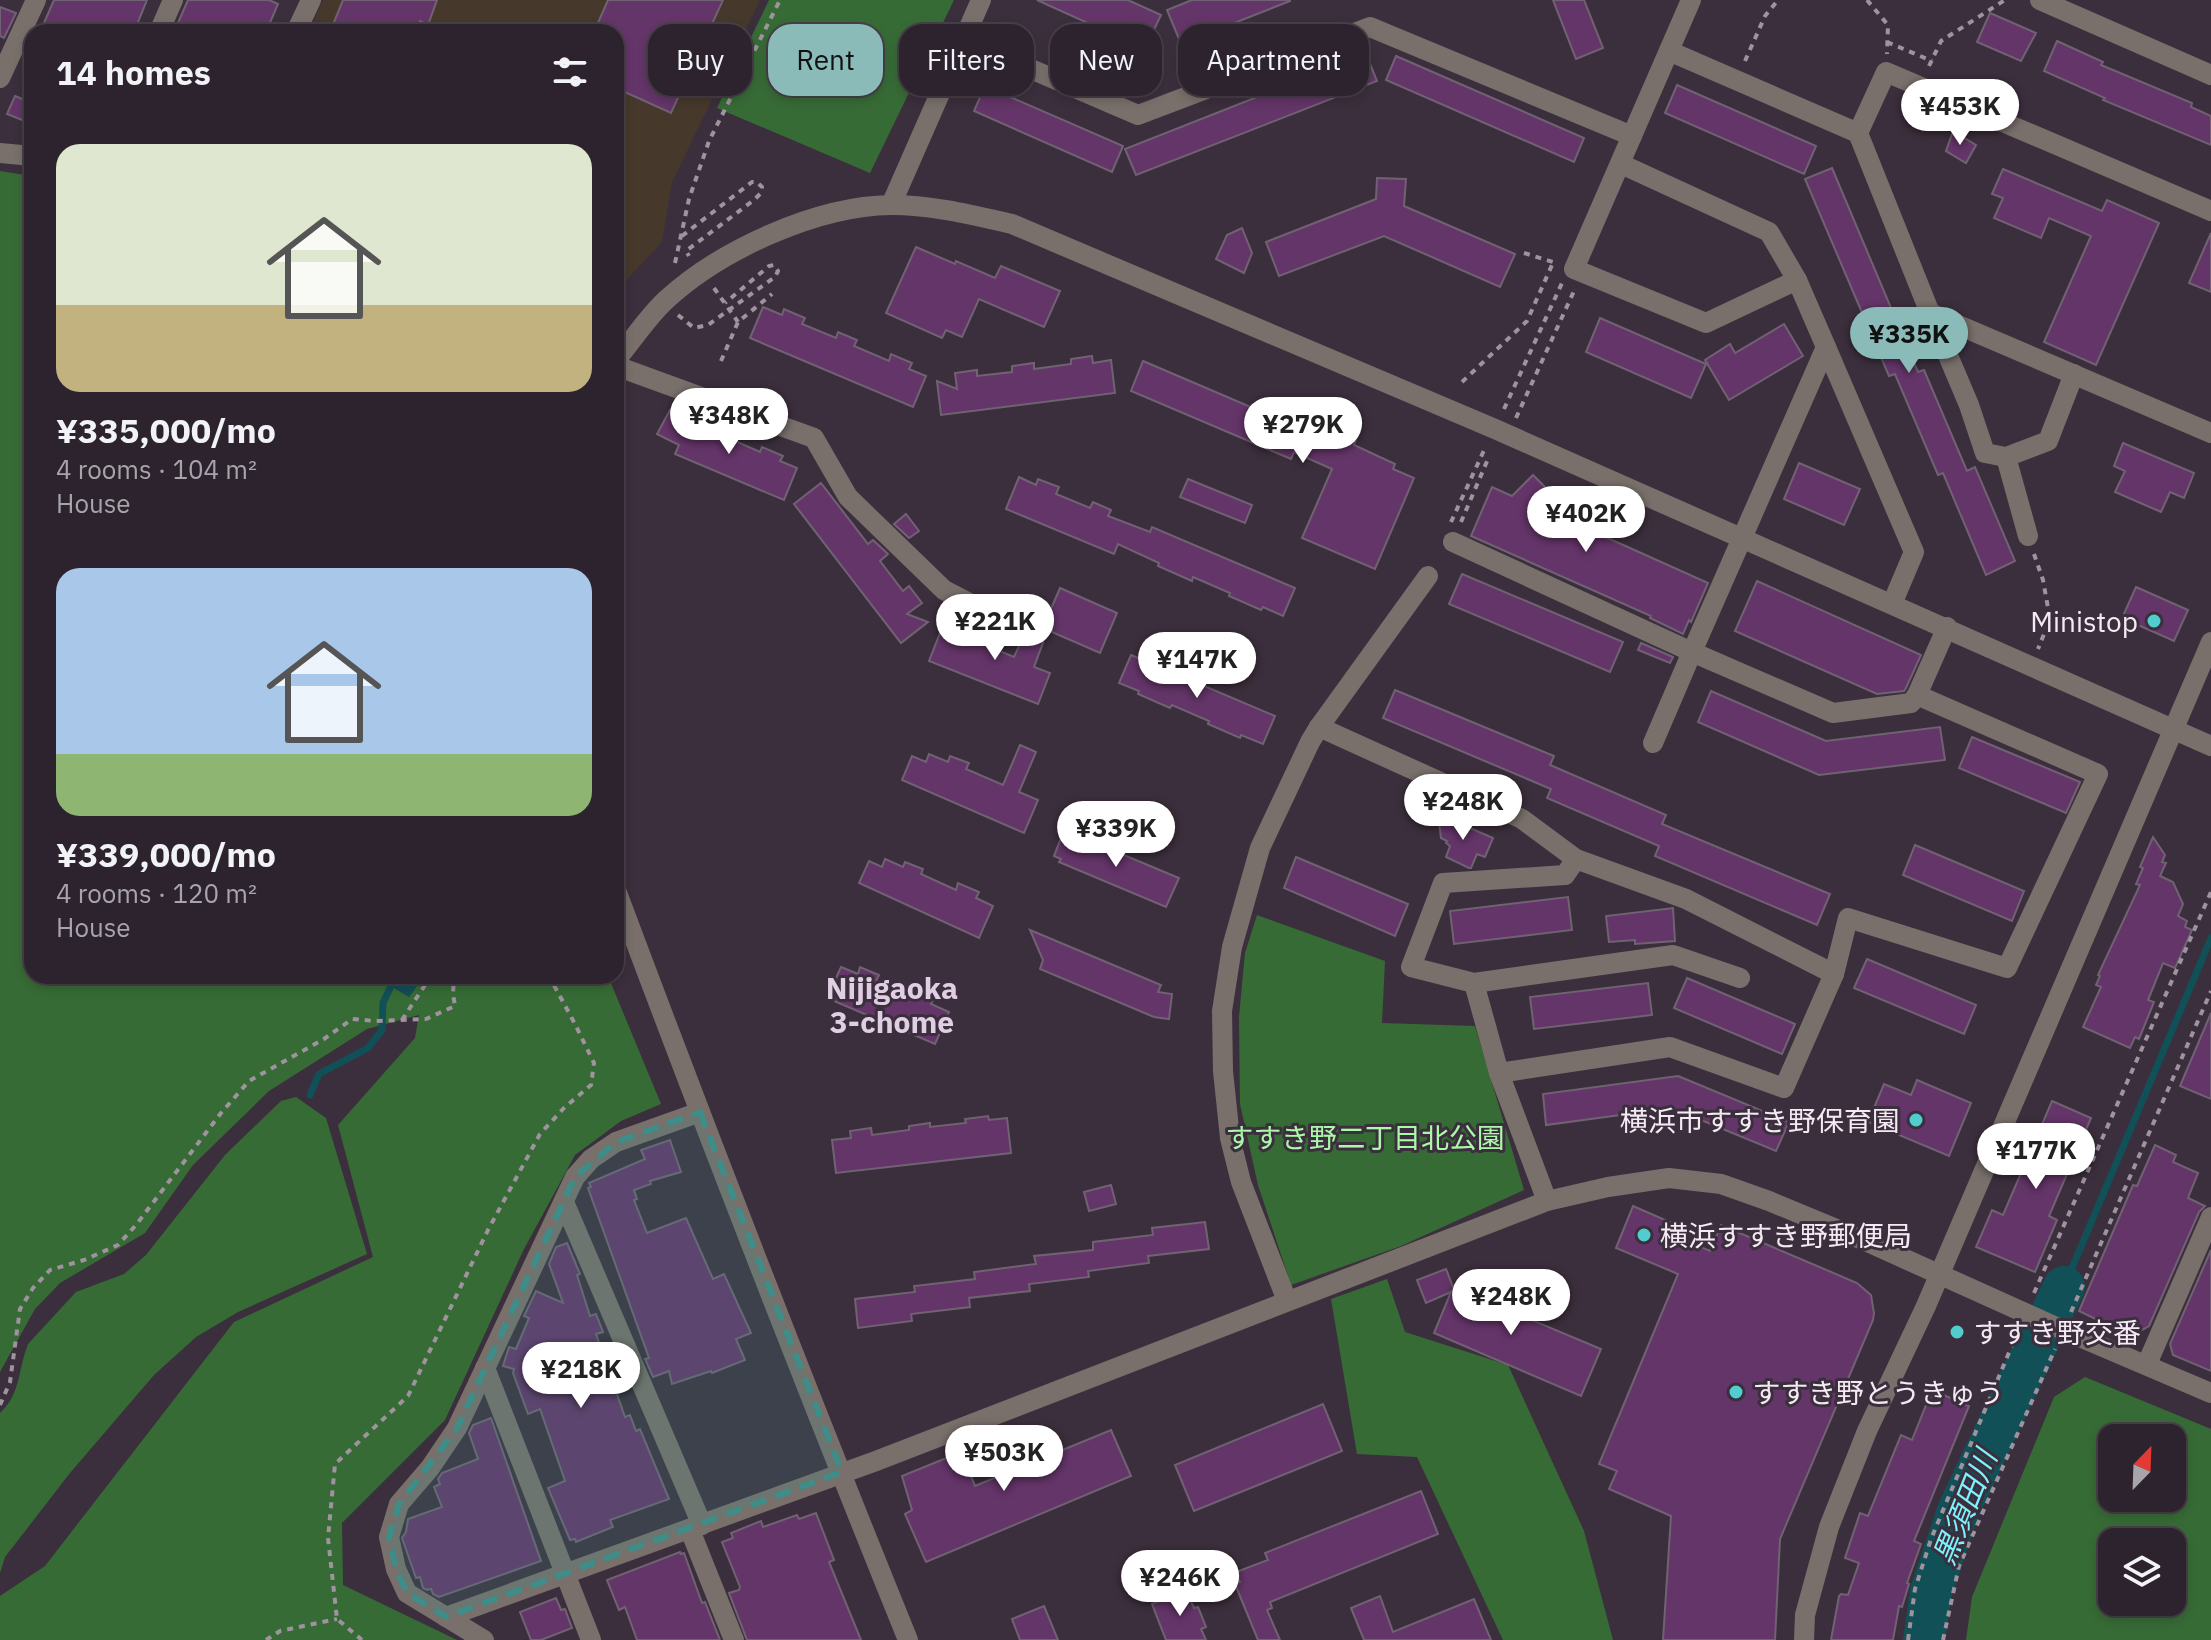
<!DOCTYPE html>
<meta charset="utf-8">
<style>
body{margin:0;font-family:"IBM Plex Sans","Noto Sans JP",sans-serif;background:#352b36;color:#f1f3f6;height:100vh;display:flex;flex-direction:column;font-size:30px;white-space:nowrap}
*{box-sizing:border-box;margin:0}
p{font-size:26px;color:#a7a4aa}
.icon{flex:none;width:44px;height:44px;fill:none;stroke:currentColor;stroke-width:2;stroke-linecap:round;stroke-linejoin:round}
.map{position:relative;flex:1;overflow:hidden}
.side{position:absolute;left:24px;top:24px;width:600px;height:960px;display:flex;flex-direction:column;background:#2d232e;border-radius:24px;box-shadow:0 4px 12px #0003,0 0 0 2px #48404a}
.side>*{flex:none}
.guide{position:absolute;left:648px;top:24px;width:760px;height:72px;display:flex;gap:16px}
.needle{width:52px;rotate:23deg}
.buttons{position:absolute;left:2098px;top:1424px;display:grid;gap:16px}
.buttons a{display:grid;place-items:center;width:88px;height:88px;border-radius:16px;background:#2d232e;box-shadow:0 4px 12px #0003,0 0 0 2px #48404a;font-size:40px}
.price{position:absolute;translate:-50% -68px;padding:0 18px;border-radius:28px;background:#fff;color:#222;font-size:26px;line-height:52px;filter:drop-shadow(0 2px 4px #0008)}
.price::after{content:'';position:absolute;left:50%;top:48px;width:24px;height:18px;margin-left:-12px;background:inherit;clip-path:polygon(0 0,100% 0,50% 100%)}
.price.active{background:#8bbbb9;color:#111}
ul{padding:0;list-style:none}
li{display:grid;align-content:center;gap:16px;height:424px;padding:0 32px}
li span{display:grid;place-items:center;height:248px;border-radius:24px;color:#555}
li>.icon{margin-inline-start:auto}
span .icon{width:144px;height:144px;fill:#fffc;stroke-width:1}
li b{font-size:34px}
h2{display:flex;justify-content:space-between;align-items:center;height:96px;padding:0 32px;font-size:34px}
.tag{padding:0 28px;border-radius:24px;background:#2d232e;box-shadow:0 4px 12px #0003,0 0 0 2px #48404a;font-size:28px;line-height:72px}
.tag.active{background:#8bbbb9;color:#111}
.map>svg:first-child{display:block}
.education{fill:#46392b}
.green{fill:#376b36;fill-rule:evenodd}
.water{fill:#115056}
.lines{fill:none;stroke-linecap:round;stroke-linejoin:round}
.stream{stroke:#115056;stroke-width:7}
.river{stroke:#115056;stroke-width:42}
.building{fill:#643569;stroke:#706272;stroke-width:2}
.path{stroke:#9e939e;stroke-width:4;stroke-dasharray:6 6;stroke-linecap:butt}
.minor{stroke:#79706b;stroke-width:20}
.marked{fill:#3d8d89;fill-opacity:0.2;stroke:#3d8d89;stroke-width:6;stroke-dasharray:16 10;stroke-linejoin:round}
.poi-dot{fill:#52cdcf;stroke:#3c2f3d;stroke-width:3}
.labels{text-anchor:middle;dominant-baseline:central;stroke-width:6;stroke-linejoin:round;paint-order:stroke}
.poi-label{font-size:28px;fill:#f3eaf3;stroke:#3c2f3d;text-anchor:start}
.park-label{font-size:28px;fill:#abf8a8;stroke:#3c2f3d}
.neighbourhood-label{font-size:30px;font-weight:bold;fill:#e0cfe2;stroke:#3c2f3d}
.water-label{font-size:30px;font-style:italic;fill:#7ff1fc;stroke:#3c2f3d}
</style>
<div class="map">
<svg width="2211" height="1640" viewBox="0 0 2211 1640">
<rect width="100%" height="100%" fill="#3c2f3d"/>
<polygon class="education" points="323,0 760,0 672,182 662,242 616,291 616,32 309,32"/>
<g class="green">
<polygon points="769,0 954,0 870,173 717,108"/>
<polygon points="0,171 32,176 32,976 375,976 409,997 416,987 420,976 608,976 661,1104 621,1121 575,1155 524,1249 445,1420 342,1523 343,1585 457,1640 0,1640 0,1596 45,1566 234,1322 373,1257 338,1125 415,1038 419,1015 367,1029 269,1091 193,1165 145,1233 60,1283 35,1309 0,1372"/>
<polygon points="1257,915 1385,961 1382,1023 1475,1026 1524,1190 1401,1246 1291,1285 1258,1185 1240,1104 1239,1017 1245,953"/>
<path d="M296 1097 326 1118 367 1254 238 1312 196 1337 154 1375 70 1473 5 1557 0 1573V1413C21 1394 18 1369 28 1344L76 1292 124 1274 146 1255 225 1155 281 1101Z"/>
<polygon points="1387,1279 1405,1332 1508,1365 1584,1531 1613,1640 1503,1640 1417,1457 1357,1454 1331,1299"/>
<path d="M2085 1377 2211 1429V1640H1966L1972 1597 2054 1397ZM2112 1438H2172V1498H2112ZM2172 1542V1602H2112V1542Z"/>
</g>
<polygon class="water" points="375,976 420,976 416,987 409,997"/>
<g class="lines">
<g class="stream">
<polyline points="310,1095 319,1074 368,1048 382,1030 383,1003 391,986"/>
<polyline points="2064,1287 2211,938"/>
</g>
<polyline class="river" points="1924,1640 1931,1592 1958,1511 2064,1287"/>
</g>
<g class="building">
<polygon points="54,0 147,0 134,32 40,32"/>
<polygon points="188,0 269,0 278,4 266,32 174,32"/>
<polygon points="343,0 437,0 428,25 420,21 416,32 330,32"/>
<polygon points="608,0 723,0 671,113 616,88 616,32 594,32"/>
<polygon points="1037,0 1128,0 1161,15 1145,49"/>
<polygon points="1192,0 1290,0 1290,1 1181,44 1167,10"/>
<polygon points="1553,0 1584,0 1603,48 1576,59"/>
<polygon points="0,7 16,13 4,38 0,36"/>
<polygon points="1990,13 2036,33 2021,61 1977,42"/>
<polygon points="2057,41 2103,62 2101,65 2192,103 2191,107 2211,116 2211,145 2103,100 2105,98 2044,71"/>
<polygon points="1366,54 1377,81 1136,175 1125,149"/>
<polygon points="1396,56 1584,138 1574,162 1386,80"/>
<polygon points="1677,85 1816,146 1804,174 1665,113"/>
<polygon points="985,86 1123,146 1112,172 974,111"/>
<polygon points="15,96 32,103 32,124 7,114"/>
<polygon points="1953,131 1976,145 1966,163 1946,151"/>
<polygon points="1832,168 1918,372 1924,370 1967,471 1975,467 2015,561 1986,575 1943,473 1938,475 1895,374 1889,376 1805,179"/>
<polygon points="2003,169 2102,211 2107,200 2159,223 2096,365 2044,342 2091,236 2049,218 2041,238 1994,218 2003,198 1992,194"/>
<polygon points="1377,178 1406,179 1404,206 1515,254 1500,287 1384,236 1279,276 1266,242 1376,199"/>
<polygon points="1242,228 1252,253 1244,273 1216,259 1227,235"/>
<polygon points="2211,233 2211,292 2189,283"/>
<polygon points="916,247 955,264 956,261 995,278 1001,266 1060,291 1044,327 979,299 962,337 946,330 942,338 886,313"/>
<polygon points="763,307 782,315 784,309 805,318 802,324 836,338 838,332 857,340 854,346 889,361 891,354 912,363 909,369 926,376 913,407 750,338"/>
<polygon points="1600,318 1706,364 1691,398 1586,352"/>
<polygon points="1784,324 1803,356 1729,400 1705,360 1730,344 1735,353"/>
<polygon points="1092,356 1093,363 1111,360 1115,393 941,415 937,381 957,389 955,373 977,370 977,376 1012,372 1012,366 1034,363 1034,369 1071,364 1071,359"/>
<polygon points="1143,361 1328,440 1334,427 1357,437 1354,445 1395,464 1393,469 1414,478 1375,569 1302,538 1332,469 1294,452 1291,459 1131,391"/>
<polygon points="670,410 706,429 708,424 728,433 726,437 760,452 762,447 783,456 780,461 797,468 784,500 675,454 679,445 657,434"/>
<polygon points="2123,443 2194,473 2184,498 2170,492 2161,512 2115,492 2125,471 2114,466"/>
<polygon points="1799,463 1860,489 1844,525 1784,499"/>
<polygon points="1533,475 1572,514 1577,502 1600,512 1592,531 1708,583 1691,622 1689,620 1683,634 1650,618 1651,616 1471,536 1492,487 1512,496"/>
<polygon points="1019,477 1036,485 1038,479 1059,487 1056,494 1090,508 1093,502 1111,510 1108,516 1150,532 1152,527 1295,588 1283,616 1263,607 1261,610 1229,596 1230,593 1193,577 1192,581 1158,566 1159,563 1118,544 1114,554 1006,509"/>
<polygon points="1188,479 1252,505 1245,523 1180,497"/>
<polygon points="821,483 868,544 873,540 888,554 880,561 903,591 909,586 922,603 907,614 928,622 901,643 794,504"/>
<polygon points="906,514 919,531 909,538 894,524"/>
<polygon points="1462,574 1623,642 1610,672 1449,604"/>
<polygon points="1757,581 1921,655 1906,688 1904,691 1877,694 1735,631"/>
<polygon points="2136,587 2188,610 2174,641 2122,618"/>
<polygon points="1060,588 1117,613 1100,653 1052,632 1050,611"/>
<polygon points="1032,616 1050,624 1034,667 1050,673 1038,704 929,661 942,628 959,635 962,629 982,638 980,643 1014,657 1020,644 1031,643 1037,637 1036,626 1030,620"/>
<polygon points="1641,643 1673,657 1670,663 1638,650"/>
<polygon points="1131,655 1275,716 1263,744 1241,735 1240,738 1208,724 1209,721 1172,705 1170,708 1138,694 1139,691 1119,683"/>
<polygon points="1395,690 1554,756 1550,765 1666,815 1662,824 1830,894 1817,925 1655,856 1659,846 1547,798 1551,789 1383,718"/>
<polygon points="1711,691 1826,741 1940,727 1945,760 1819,775 1698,722"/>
<polygon points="1972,737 2080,782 2066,813 1959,768"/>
<polygon points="1020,745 1036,752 1019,792 1038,800 1024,833 902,780 912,756 926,762 929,754 948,762 950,756 969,763 966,769 1003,785"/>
<polygon points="1438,814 1493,838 1485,857 1477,854 1471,868 1469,868 1446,857 1450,846 1446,843 1447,841 1441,838"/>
<polygon points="1064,830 1179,878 1166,907 1059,862 1061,859 1054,856"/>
<polygon points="2153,837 2165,855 2162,862 2166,863 2160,876 2173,882 2183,904 2178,916 2187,921 2185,927 2192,930 2175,968 2163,963 2148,1000 2154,1002 2139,1039 2135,1037 2130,1048 2083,1027 2101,987 2096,985 2100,976 2098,975 2140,885 2136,884 2143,868 2140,867"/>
<polygon points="1915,845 2024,891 2012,921 1903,875"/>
<polygon points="1296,857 1408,904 1395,936 1284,888"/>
<polygon points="885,859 903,867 905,862 923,869 921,874 956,890 958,883 979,892 976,898 993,906 979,938 859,883 869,861 882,867"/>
<polygon points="1568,897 1572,930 1454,944 1450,911"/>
<polygon points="1673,908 1675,941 1635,944 1635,940 1609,942 1606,916"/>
<polygon points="1030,930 1161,985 1158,992 1172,994 1169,1019 1154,1017 1040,969 1043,960"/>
<polygon points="1867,959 1976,1005 1964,1034 1854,988"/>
<polygon points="841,967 858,974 860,967 879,975 876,981 912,997 914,992 933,1000 931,1004 949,1012 935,1044 827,998"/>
<polygon points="1687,978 1795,1024 1782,1054 1674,1008"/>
<polygon points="1648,983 1652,1015 1534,1029 1530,997"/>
<polygon points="2211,1013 2211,1099 2180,1086"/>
<polygon points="1678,1076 1789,1122 1776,1151 1672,1108 1546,1125 1543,1094"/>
<polygon points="1917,1080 1971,1103 1949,1156 1868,1122 1884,1084 1911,1095"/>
<polygon points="2052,1101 2091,1118 2049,1216 2057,1220 2035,1272 1976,1247 1992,1210 2003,1215"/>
<polygon points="988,1116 989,1120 1007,1118 1011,1153 836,1173 832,1140 851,1138 850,1131 871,1128 872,1135 909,1130 909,1126 930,1123 930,1127 966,1123 965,1119"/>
<polygon points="670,1140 681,1172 650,1181 651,1184 634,1190 637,1199 634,1200 647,1233 686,1218 713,1279 724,1274 751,1333 736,1339 745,1360 712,1373 711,1371 672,1384 669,1371 653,1377 645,1359 649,1358 588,1188 591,1187 589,1183 645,1159 641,1150"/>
<polygon points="2155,1145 2176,1155 2173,1162 2198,1173 2188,1198 2205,1206 2199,1212 2149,1326 2131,1336 2079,1311 2133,1185 2137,1186"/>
<polygon points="1111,1185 1116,1204 1089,1211 1084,1192"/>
<polygon points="1633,1206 1672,1223 1668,1233 1710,1251 1721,1225 1857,1283 1871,1295 1874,1313 1873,1320 1780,1539 1775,1640 1663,1640 1671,1516 1609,1489 1617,1471 1599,1464 1678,1274 1616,1248"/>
<polygon points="1205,1222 1209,1249 1148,1256 1149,1263 1088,1271 1089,1277 1029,1284 1030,1291 969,1298 970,1307 911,1314 912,1321 858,1328 855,1299 915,1292 914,1286 975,1279 974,1272 1036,1264 1034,1256 1093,1250 1093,1242 1153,1235 1152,1228"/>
<polygon points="567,1243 580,1274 577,1275 590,1316 596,1314 603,1332 596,1334 625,1417 630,1415 636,1431 640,1429 669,1499 610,1520 613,1527 576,1542 575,1539 570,1540 548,1488 565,1481 540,1409 528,1414 513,1373 514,1369 503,1366 509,1347 516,1349 529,1318 524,1316 536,1291 563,1303 549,1264 556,1247"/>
<polygon points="2211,1250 2211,1371 2173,1355 2170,1344"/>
<polygon points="1446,1269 1453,1287 1601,1349 1581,1396 1434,1333 1451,1292 1426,1303 1417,1280"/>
<polygon points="1932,1390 1969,1406 1914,1541 1921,1544 1907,1583 1909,1584 1902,1607 1899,1606 1893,1640 1831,1640 1839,1596 1841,1594 1848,1595 1859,1563 1845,1558 1860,1513 1868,1516 1901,1435 1912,1440"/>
<polygon points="1323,1404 1342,1451 1194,1511 1175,1465"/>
<polygon points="491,1418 541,1561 439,1597 433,1594 431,1589 427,1590 423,1588 420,1577 416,1578 402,1538 406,1532 408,1519 442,1507 434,1487 440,1484 438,1479 442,1473 478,1459 469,1433 473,1425"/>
<polygon points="1111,1430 1131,1476 926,1562 905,1514 912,1510 902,1476 961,1452 975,1486"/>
<polygon points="1421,1491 1438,1534 1270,1602 1272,1608 1267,1610 1280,1640 1258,1640 1235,1584 1240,1582 1236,1572 1268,1560 1265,1553"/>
<polygon points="816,1513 834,1560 829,1562 861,1640 747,1640 729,1593 739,1590 740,1587 722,1542 733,1538 731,1533 761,1521 763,1527 797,1515 799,1519"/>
<polygon points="680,1552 681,1554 684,1553 702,1603 705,1602 720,1640 637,1640 625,1607 619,1610 607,1580"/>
<polygon points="1186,1590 1194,1608 1198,1607 1206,1627 1201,1629 1206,1640 1166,1640 1152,1604"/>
<polygon points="1380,1596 1393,1632 1474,1599 1491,1640 1364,1640 1351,1608"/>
<polygon points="556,1598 561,1610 565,1609 572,1628 541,1640 531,1640 520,1612"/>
<polygon points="1044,1606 1058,1640 1020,1640 1012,1619"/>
</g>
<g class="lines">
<g class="path">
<polyline points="1867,0 1888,25 1887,54"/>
<polyline points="1887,42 1932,61"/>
<polyline points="1745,61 1765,16 1778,0"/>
<polyline points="1929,66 1941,41 2005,0"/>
<polyline points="682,236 752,182 757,182 762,187 761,193 754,200 686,251 689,256"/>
<polyline points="1524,253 1553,262"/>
<polyline points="675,263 689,199 709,141 780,0"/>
<polyline points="714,288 738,322"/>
<polyline points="678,315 694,328 708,325 775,277 778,271 774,265 769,266 725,303"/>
<polyline points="721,361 738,322 772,294"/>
<polyline points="1462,382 1527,321 1552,265"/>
<polyline points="1504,409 1562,283"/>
<polyline points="1516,418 1574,291"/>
<polyline points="1451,522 1486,446"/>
<polyline points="1461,522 1488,459"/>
<polyline points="2034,554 2043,580 2050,619 2038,649"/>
<polyline points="402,1020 431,976"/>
<polyline points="2034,1293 2211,892"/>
<polyline points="2071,1312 2211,991"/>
<polyline points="0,1405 10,1382 20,1309 33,1288 50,1270 84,1260 118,1245 136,1225 221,1113 249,1081 324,1039 352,1019 375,1021 426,1019 455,1006 453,994 454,976"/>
<polyline points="266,1640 280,1631 337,1619"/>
<polyline points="362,1640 337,1619 328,1538 335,1464 408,1396 488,1230 540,1134 564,1108 591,1085 594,1063 575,1024 549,976"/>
<polyline points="1908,1640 1915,1589 1931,1539 2018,1331"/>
<polyline points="1943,1640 1959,1566 2055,1349"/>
</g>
<g class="minor">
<polyline points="1691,0 1574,269 1706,323 1797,280"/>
<polyline points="2040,0 2211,75"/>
<polyline points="159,32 173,0"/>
<polyline points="296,32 311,0"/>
<polyline points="963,40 1138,115 1370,27 1632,136"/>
<polyline points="1669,51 1858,133 1930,313 1969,405 1985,453 2006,457 2048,441 2074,374"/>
<polyline points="0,78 36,0"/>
<polyline points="1858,133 1886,72 2211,211"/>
<polyline points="0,153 32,156"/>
<polyline points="1621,164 1769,232 1797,280 1826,347 1692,652 1833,713 1911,703 1917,695 1947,627"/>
<polyline points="891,205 981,0"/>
<polyline points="1930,313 2211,433"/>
<polyline points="1826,347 1914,552 1892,604"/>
<path d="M616 360C633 340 648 316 667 299 722 249 817 206 891 205 932 205 972 215 1012 224L1495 429 2211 746"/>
<polyline points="616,366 814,438 848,497 944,590 1025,632"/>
<polyline points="2006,457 2028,536"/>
<polyline points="1453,542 1692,652 1653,743"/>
<polyline points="1319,727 1522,819 1576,859 1686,899 1834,974 1848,918 2007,968 2098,774 1917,695"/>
<polyline points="1576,859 1565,875 1443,883 1411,967 1474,983 1673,955 1740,978"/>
<path d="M616 890C710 1141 807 1391 908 1640"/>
<polyline points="1474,983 1499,1073 1547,1201"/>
<polyline points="1499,1073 1670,1047 1784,1088 1834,974"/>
<polyline points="564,1202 702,1525"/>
<polyline points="1287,1301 1241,1182 1230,1138 1223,1071 1222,1011 1232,947 1260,848 1310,742 1319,727 1428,576"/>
<polyline points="2147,1364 2211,1217"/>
<polyline points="485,1368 591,1640"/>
<polyline points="690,1530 734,1640"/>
<polyline points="446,1617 876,1461 1547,1201 1608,1187 1669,1178 1721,1184 1769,1201 1863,1240 2063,1330 2211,1393"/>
<polyline points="484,1640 407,1593 396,1569 389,1537 399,1504 430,1468 457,1428 575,1177 591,1159 616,1142 700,1112"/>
<polyline points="1804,1640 1805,1615 1829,1527 1867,1431 1926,1306 2211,642"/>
</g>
</g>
<path class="marked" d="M700 1112 842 1472 446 1617 407 1593 396 1569 389 1537 399 1504 457 1428 575 1177 616 1142Z"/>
<g class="poi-dot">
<circle cx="2154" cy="621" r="8"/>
<circle cx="1916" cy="1120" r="8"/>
<circle cx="1644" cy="1235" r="8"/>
<circle cx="1957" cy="1332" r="8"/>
<circle cx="1736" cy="1392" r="8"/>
</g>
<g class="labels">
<g class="poi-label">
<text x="2138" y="621" text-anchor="end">Ministop</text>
<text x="1900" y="1120" text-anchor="end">横浜市すすき野保育園</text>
<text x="1660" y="1235">横浜すすき野郵便局</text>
<text x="1973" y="1332">すすき野交番</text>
<text x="1752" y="1392">すすき野とうきゅう</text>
</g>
<g class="park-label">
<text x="1365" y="1137">すすき野二丁目北公園</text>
</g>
<g class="neighbourhood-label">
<text x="892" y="987">Nijigaoka<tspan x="892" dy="34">3-chome</tspan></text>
</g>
<g class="water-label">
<text transform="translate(1964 1507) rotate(-68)">黒須田川</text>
</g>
</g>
</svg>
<div class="buttons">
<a><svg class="needle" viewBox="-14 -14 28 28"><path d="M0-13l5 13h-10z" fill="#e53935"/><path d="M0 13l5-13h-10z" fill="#a7a4aa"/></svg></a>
<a><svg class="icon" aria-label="layers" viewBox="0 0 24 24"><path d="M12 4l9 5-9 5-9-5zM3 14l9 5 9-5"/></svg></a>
</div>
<b class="price" style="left:1960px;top:147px">¥453K</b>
<b class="price active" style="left:1909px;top:375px">¥335K</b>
<b class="price" style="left:729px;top:456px">¥348K</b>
<b class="price" style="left:1303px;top:465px">¥279K</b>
<b class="price" style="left:1586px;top:554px">¥402K</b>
<b class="price" style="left:995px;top:662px">¥221K</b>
<b class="price" style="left:1197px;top:700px">¥147K</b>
<b class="price" style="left:1463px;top:842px">¥248K</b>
<b class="price" style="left:1116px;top:869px">¥339K</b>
<b class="price" style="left:2036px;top:1191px">¥177K</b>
<b class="price" style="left:1511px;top:1337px">¥248K</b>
<b class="price" style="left:581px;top:1410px">¥218K</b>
<b class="price" style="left:1004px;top:1493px">¥503K</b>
<b class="price" style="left:1180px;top:1618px">¥246K</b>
<div class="guide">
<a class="tag">Buy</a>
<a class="tag active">Rent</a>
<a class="tag">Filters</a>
<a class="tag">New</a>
<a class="tag">Apartment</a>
</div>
<section class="side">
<h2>14 homes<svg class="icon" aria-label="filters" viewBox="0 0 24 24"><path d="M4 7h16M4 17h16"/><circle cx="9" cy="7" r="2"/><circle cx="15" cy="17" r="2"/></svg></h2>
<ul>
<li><span style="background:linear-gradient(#dfe7d0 65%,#c2b280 0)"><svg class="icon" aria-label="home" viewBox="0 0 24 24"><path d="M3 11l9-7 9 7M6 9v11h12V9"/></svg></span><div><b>¥335,000/mo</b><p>4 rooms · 104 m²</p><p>House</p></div></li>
<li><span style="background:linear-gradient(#a9c7e8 75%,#8fb573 0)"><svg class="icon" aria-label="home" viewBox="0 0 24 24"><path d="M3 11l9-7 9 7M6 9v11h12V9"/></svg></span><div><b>¥339,000/mo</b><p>4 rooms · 120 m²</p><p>House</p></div></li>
</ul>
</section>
</div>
